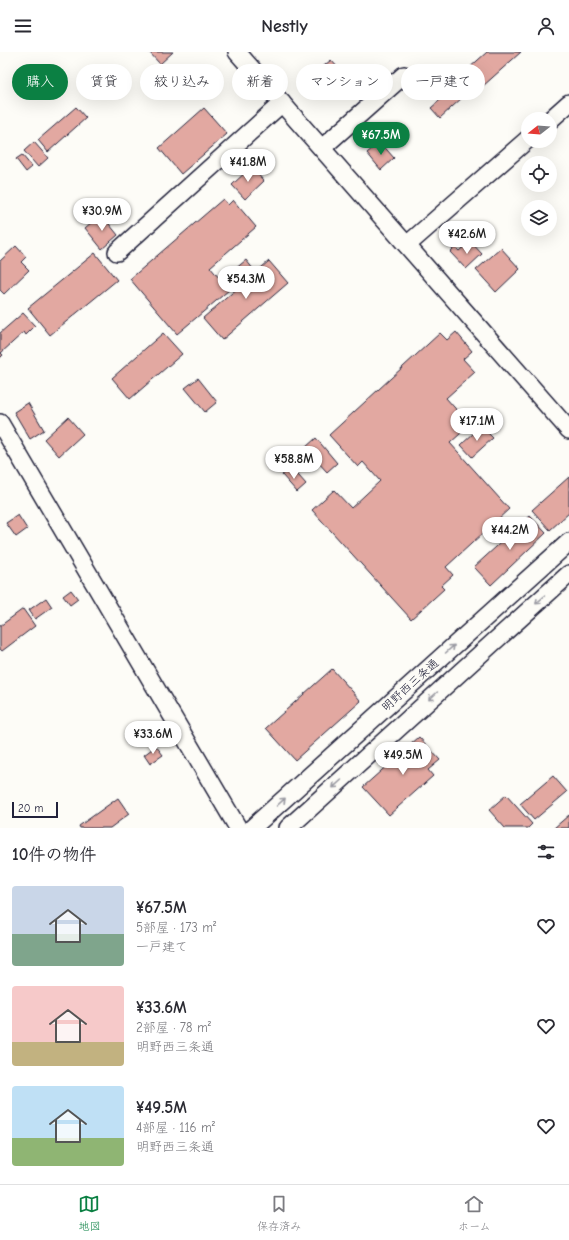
<!DOCTYPE html>
<html lang="ja">
<meta charset="utf-8">
<style>
body{margin:0;font-family:"Comic Neue","Klee One",sans-serif;background:#f7f7f7;color:#2b2b33;height:100vh;display:flex;flex-direction:column;font-size:15px;white-space:nowrap}
*{box-sizing:border-box;margin:0}
p{font-size:13px;color:#7c7c81}
.icon{flex:none;width:22px;height:22px;fill:none;stroke:currentColor;stroke-width:2;stroke-linecap:round;stroke-linejoin:round}
.map{position:relative;height:776px;overflow:hidden}
.panel{display:flex;flex-direction:column;background:#fff;flex:1}
.panel>*{flex:none}
.top-card{position:absolute;left:12px;top:12px;width:545px;height:36px;display:flex;gap:8px}
.needle{width:26px;rotate:253deg}
.controls{position:absolute;left:521px;top:60px;display:grid;gap:8px}
.controls a{display:grid;place-items:center;width:36px;height:36px;border-radius:50%;background:#fff;box-shadow:0 4px 16px #0002;font-size:20px}
.scale{position:absolute;left:12px;bottom:10px;width:46px;box-sizing:border-box;padding-left:4px;border:2px solid #22223b;border-top:0;font-size:11px;line-height:14px;white-space:nowrap;color:#22223b;-webkit-text-stroke:3px #fdfcf7;paint-order:stroke}
.price{position:absolute;translate:-50% -34px;padding:0 9px;border-radius:14px;background:#fff;color:#222;font-size:13px;line-height:26px;filter:drop-shadow(0 1px 2px #0008)}
.price::after{content:'';position:absolute;left:50%;top:24px;width:12px;height:9px;margin-left:-6px;background:inherit;clip-path:polygon(0 0,100% 0,50% 100%)}
.price.current{background:#0b8043;color:#fff}
ul{padding:0;list-style:none}
li{display:flex;align-items:center;gap:12px;height:100px;padding:0 12px}
li span{display:grid;place-items:center;flex:none;width:112px;height:80px;border-radius:4px;color:#555}
li>.icon{margin-inline-start:auto}
span .icon{width:48px;height:48px;fill:#fffc;stroke-width:1}
li b{font-size:17px}
h2{display:flex;justify-content:space-between;align-items:center;height:48px;padding:0 12px;font-size:17px}
.pill{padding:0 14px;border-radius:18px;background:#fff;box-shadow:0 4px 16px #0002;font-size:14px;line-height:36px}
.pill.current{background:#0b8043;color:#fff}
header{display:flex;justify-content:space-between;align-items:center;height:52px;padding:0 12px;background:#fff;font-size:18px;font-weight:700}
.menu{display:flex;justify-content:space-around;align-items:center;height:56px;border-top:1px solid #e1e1e2;background:#fff;font-size:11px;color:#7c7c81}
.menu a{display:grid;justify-items:center;gap:2px}
.menu .current{color:#0b8043}
.map>svg:first-child{display:block}
.building{fill:#e2a8a1;stroke:#22223b}
.lines{fill:none;stroke-linecap:round;stroke-linejoin:round}
.minor-casing{stroke:#22223b;stroke-width:20}
.minor{stroke:#fdfcf7;stroke-width:17}
.oneway{stroke:#9a9aa2}
.labels{text-anchor:middle;dominant-baseline:central;stroke-width:3;stroke-linejoin:round;paint-order:stroke}
.street-label{font-size:12px;fill:#22223b;stroke:#fdfcf7}
</style>
<header><svg class="icon" aria-label="menu" viewBox="0 0 24 24"><path d="M4 6h16M4 12h16M4 18h16"/></svg>Nestly<svg class="icon" aria-label="person" viewBox="0 0 24 24"><circle cx="12" cy="8" r="4"/><path d="M4 21q1-7 8-7t8 7"/></svg></header>
<div class="map">
<svg width="569" height="776" viewBox="0 0 569 776">
<rect width="100%" height="100%" fill="#fdfcf7"/>
<filter id="ink" filterUnits="userSpaceOnUse"><feTurbulence type="fractalNoise" baseFrequency=".025" numOctaves="2"/><feDisplacementMap in="SourceGraphic" scale="8" xChannelSelector="R" yChannelSelector="G"/><feConvolveMatrix kernelMatrix="1 2 1 2 8 2 1 2 1" color-interpolation-filters="sRGB"/></filter>
<g filter="url(#ink)">
<g class="building">
<polygon points="149,0 173,0 160,12"/>
<polygon points="487,0 521,0 473,43 458,26"/>
<polygon points="331,8 340,18 343,15 348,21 333,34 319,18"/>
<polygon points="455,35 463,45 440,66 431,56"/>
<polygon points="76,55 86,66 48,100 38,88"/>
<polygon points="204,56 227,82 181,122 159,96"/>
<polygon points="34,90 48,106 38,115 24,99"/>
<polygon points="380,90 394,106 381,118 367,101"/>
<polygon points="22,103 32,115 26,120 16,107"/>
<polygon points="251,115 264,129 245,147 232,133"/>
<polygon points="223,147 228,153 233,148 256,175 210,215 229,238 177,282 130,227"/>
<polygon points="101,162 118,183 102,197 85,176"/>
<polygon points="470,189 482,202 466,217 450,200 455,195 459,199"/>
<polygon points="16,194 26,205 21,210 29,218 4,242 0,238 0,209"/>
<polygon points="501,196 520,217 496,240 476,218"/>
<polygon points="95,201 117,228 50,283 28,256"/>
<polygon points="246,208 254,218 236,232 228,223"/>
<polygon points="269,209 288,231 222,288 203,266"/>
<polygon points="23,261 35,274 26,283 24,280 1,301 3,303 0,306 0,281"/>
<polygon points="456,280 472,299 463,307 475,320 446,346 470,373 450,391 509,457 446,515 453,523 441,534 444,537 411,567 312,458 334,438 351,456 380,429 363,410 358,415 329,383 440,281 447,288"/>
<polygon points="163,281 182,302 130,347 112,326"/>
<polygon points="198,326 217,350 205,360 185,336"/>
<polygon points="28,351 44,378 30,387 14,360"/>
<polygon points="68,365 83,382 59,404 44,387"/>
<polygon points="484,377 493,386 472,405 461,393 476,379 479,381"/>
<polygon points="316,386 337,411 327,420 305,396"/>
<polygon points="291,415 306,432 297,440 282,423"/>
<polygon points="569,425 569,461 550,478 532,458"/>
<polygon points="18,463 27,477 16,485 6,471"/>
<polygon points="530,464 546,481 491,533 474,515"/>
<polygon points="71,538 78,547 70,553 63,544"/>
<polygon points="46,546 52,555 35,567 29,558"/>
<polygon points="23,557 35,574 2,599 0,597 0,574"/>
<polygon points="332,617 361,649 295,708 266,676"/>
<polygon points="419,685 440,708 428,718 433,724 389,763 363,735"/>
<polygon points="156,694 163,703 150,712 144,703"/>
<polygon points="553,724 567,740 534,768 520,752"/>
<polygon points="506,743 532,772 528,776 505,776 489,758"/>
<polygon points="118,746 129,762 110,776 80,776 79,774"/>
<polygon points="569,763 569,776 554,776"/>
</g>
<g class="lines">
<g class="minor-casing">
<g id="minor">
<polyline points="237,0 569,378"/>
<polyline points="550,68 569,51"/>
<polyline points="322,96 404,23"/>
<polyline points="407,193 528,87"/>
<polyline points="117,200 282,51"/>
<polyline points="0,371 238,776"/>
<polyline points="252,776 569,490"/>
<polyline points="288,776 569,522"/>
</g>
</g>
<use href="#minor" class="minor"/>
</g>
<defs><path id="oneway-shaft" d="M-6 0H5M1.5-3L5.5 0L1.5 3" fill="none" stroke-width="1.6" stroke-linecap="round" stroke-linejoin="round"/></defs>
<g class="oneway">
<use href="#oneway-shaft" transform="translate(540 548) rotate(138)"/>
<use href="#oneway-shaft" transform="translate(450 597) rotate(-42)"/>
<use href="#oneway-shaft" transform="translate(433 644) rotate(138)"/>
<use href="#oneway-shaft" transform="translate(337 732) rotate(138)"/>
<use href="#oneway-shaft" transform="translate(281 750) rotate(-42)"/>
</g>
</g>
<g class="labels">
<g class="street-label">
<text transform="translate(410 633) rotate(-42)">明野西三条通</text>
</g>
</g>
</svg>
<div class="controls">
<a><svg class="needle" viewBox="-14 -14 28 28"><path d="M0-13l5 13h-10z" fill="#e53935"/><path d="M0 13l5-13h-10z" fill="#7c7c81"/></svg></a>
<a><svg class="icon" aria-label="locate" viewBox="0 0 24 24"><circle cx="12" cy="12" r="6"/><path d="M12 2v4M12 18v4M2 12h4M18 12h4"/></svg></a>
<a><svg class="icon" aria-label="layers" viewBox="0 0 24 24"><path d="M12 4l9 5-9 5-9-5zM3 14l9 5 9-5"/></svg></a>
</div>
<div class="scale">20 m</div>
<b class="price current" style="left:381px;top:104px">¥67.5M</b>
<b class="price" style="left:248px;top:131px">¥41.8M</b>
<b class="price" style="left:102px;top:180px">¥30.9M</b>
<b class="price" style="left:467px;top:203px">¥42.6M</b>
<b class="price" style="left:246px;top:248px">¥54.3M</b>
<b class="price" style="left:477px;top:390px">¥17.1M</b>
<b class="price" style="left:294px;top:428px">¥58.8M</b>
<b class="price" style="left:510px;top:499px">¥44.2M</b>
<b class="price" style="left:153px;top:703px">¥33.6M</b>
<b class="price" style="left:403px;top:724px">¥49.5M</b>
<div class="top-card">
<a class="pill current">購入</a>
<a class="pill">賃貸</a>
<a class="pill">絞り込み</a>
<a class="pill">新着</a>
<a class="pill">マンション</a>
<a class="pill">一戸建て</a>
</div>
</div>
<section class="panel">
<h2>10件の物件<svg class="icon" aria-label="filters" viewBox="0 0 24 24"><path d="M4 7h16M4 17h16"/><circle cx="9" cy="7" r="2"/><circle cx="15" cy="17" r="2"/></svg></h2>
<ul>
<li><span style="background:linear-gradient(#c9d6e8 60%,#7fa58c 0)"><svg class="icon" aria-label="home" viewBox="0 0 24 24"><path d="M3 11l9-7 9 7M6 9v11h12V9"/></svg></span><div><b>¥67.5M</b><p>5部屋 · 173 m²</p><p>一戸建て</p></div><svg class="icon" aria-label="heart" viewBox="0 0 24 24"><path d="M12 20l-8-8c-3-5 5-10 8-4 3-6 11-1 8 4z"/></svg></li>
<li><span style="background:linear-gradient(#f6c9c9 70%,#c2b280 0)"><svg class="icon" aria-label="home" viewBox="0 0 24 24"><path d="M3 11l9-7 9 7M6 9v11h12V9"/></svg></span><div><b>¥33.6M</b><p>2部屋 · 78 m²</p><p>明野西三条通</p></div><svg class="icon" aria-label="heart" viewBox="0 0 24 24"><path d="M12 20l-8-8c-3-5 5-10 8-4 3-6 11-1 8 4z"/></svg></li>
<li><span style="background:linear-gradient(#bfe0f5 65%,#8fb573 0)"><svg class="icon" aria-label="home" viewBox="0 0 24 24"><path d="M3 11l9-7 9 7M6 9v11h12V9"/></svg></span><div><b>¥49.5M</b><p>4部屋 · 116 m²</p><p>明野西三条通</p></div><svg class="icon" aria-label="heart" viewBox="0 0 24 24"><path d="M12 20l-8-8c-3-5 5-10 8-4 3-6 11-1 8 4z"/></svg></li>
</ul>
</section>
<nav class="menu">
<a class="current"><svg class="icon" aria-label="map" viewBox="0 0 24 24"><path d="M3 6l6-2 6 2 6-2v14l-6 2-6-2-6 2zM9 4v14M15 6v14"/></svg>地図</a>
<a><svg class="icon" aria-label="saved" viewBox="0 0 24 24"><path d="M7 4h10v16l-5-4-5 4z"/></svg>保存済み</a>
<a><svg class="icon" aria-label="home" viewBox="0 0 24 24"><path d="M3 11l9-7 9 7M6 9v11h12V9"/></svg>ホーム</a>
</nav>
